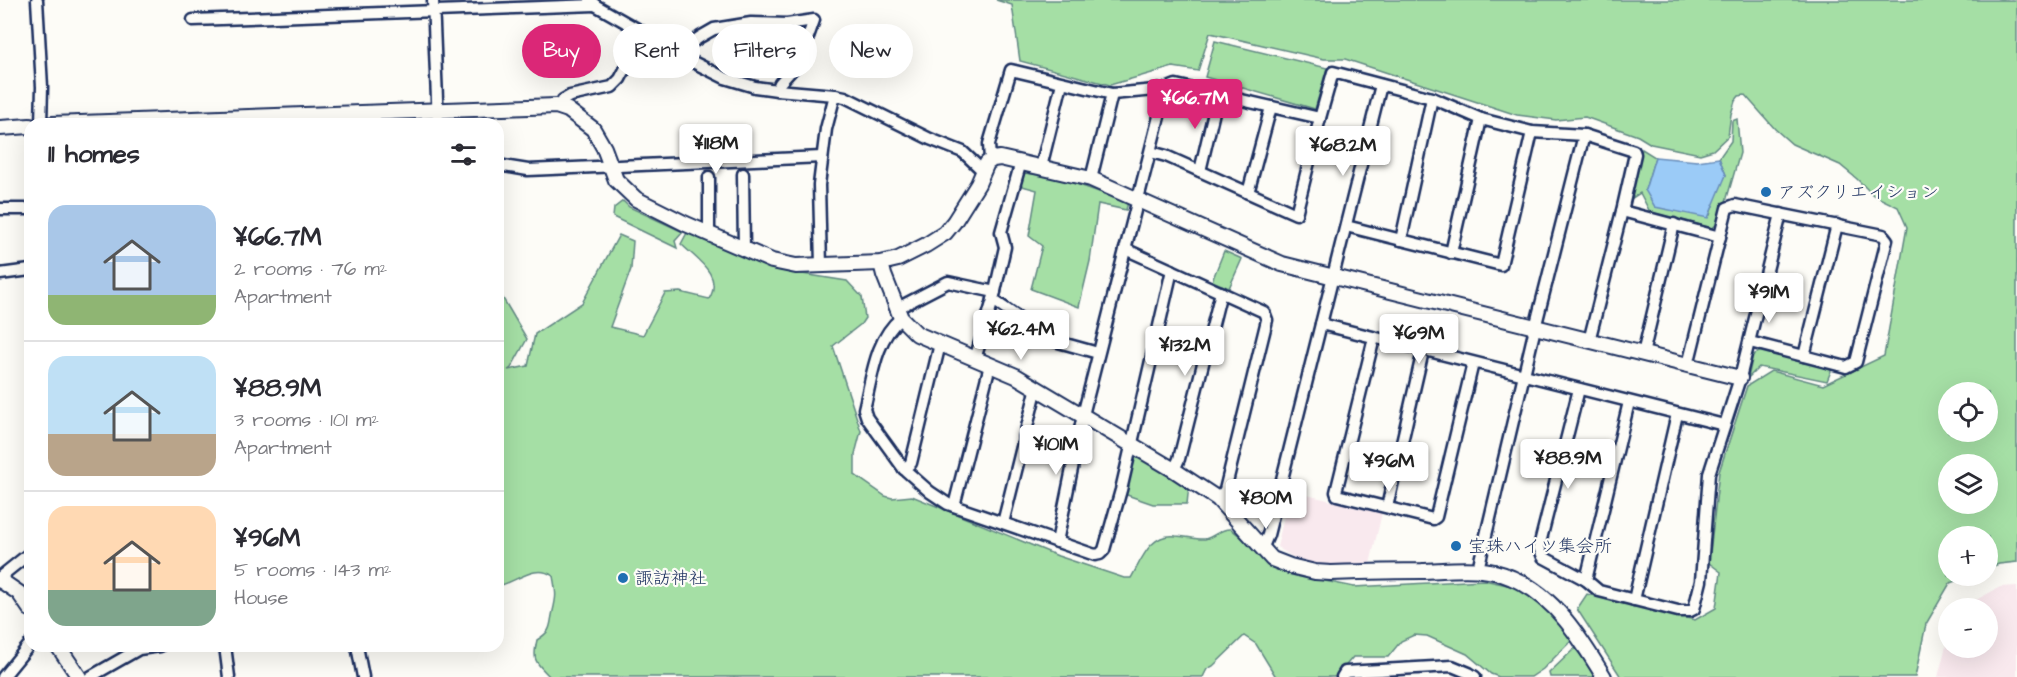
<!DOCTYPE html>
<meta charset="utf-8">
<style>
body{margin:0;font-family:"Architects Daughter","Klee One",sans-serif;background:#f2f2f3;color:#2b2b33;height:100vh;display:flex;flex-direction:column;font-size:22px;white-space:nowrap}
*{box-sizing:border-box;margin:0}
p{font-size:20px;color:#7c7c81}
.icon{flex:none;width:33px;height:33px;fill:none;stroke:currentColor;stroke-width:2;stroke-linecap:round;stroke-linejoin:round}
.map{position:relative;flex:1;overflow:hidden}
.sheet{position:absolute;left:24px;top:118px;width:480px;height:534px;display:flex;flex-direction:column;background:#fff;border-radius:18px;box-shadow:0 6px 24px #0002}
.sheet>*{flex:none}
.hud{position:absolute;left:522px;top:24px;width:570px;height:54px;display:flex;gap:12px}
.tools{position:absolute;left:1938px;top:382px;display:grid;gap:12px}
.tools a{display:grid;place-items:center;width:60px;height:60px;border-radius:50%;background:#fff;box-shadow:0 6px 24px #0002;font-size:30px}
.price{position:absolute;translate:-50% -51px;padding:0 14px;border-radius:6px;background:#fff;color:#222;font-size:20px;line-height:39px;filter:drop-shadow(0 2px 3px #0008)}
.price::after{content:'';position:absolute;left:50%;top:36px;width:18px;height:14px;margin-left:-9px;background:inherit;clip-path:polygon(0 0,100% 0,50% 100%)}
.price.current{background:#db2777;color:#fff}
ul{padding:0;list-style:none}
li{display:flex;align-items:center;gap:18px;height:150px;padding:0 24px}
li+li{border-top:2px solid #e1e1e2}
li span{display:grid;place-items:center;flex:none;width:168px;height:120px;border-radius:18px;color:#555}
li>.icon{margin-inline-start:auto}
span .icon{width:72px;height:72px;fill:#fffc;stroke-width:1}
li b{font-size:26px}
h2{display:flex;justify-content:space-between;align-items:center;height:72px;padding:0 24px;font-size:26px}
.pill{padding:0 21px;border-radius:27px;background:#fff;box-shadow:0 6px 24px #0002;font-size:21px;line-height:54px}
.pill.current{background:#db2777;color:#fff}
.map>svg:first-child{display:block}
.built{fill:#f9e9ee}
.green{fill:#a5dfa5;stroke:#608782;stroke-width:1.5;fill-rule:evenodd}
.water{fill:#9bcbf7;stroke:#688dba;stroke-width:1.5}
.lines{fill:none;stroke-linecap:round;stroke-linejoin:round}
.minor-casing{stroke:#1b2f5e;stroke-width:15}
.tertiary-casing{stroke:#1b2f5e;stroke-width:18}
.minor{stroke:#fdfcf7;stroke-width:10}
.tertiary{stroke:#fdfcf7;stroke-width:14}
.poi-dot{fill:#1f6fb2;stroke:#fdfcf7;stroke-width:2}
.labels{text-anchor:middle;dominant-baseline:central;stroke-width:4.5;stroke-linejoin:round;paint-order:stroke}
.poi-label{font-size:18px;fill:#1b2f5e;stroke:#fdfcf7;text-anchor:start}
</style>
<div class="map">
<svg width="2017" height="677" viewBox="0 0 2017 677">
<rect width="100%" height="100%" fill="#fdfcf7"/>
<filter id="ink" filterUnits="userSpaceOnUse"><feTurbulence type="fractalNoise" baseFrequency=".0167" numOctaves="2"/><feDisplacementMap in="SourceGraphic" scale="12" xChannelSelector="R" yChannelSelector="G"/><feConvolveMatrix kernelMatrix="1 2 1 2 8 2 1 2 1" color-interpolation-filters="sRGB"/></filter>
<g filter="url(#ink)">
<g class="built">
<polygon points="1290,491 1382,513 1370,564 1338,566 1299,561 1277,547"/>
<polygon points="2017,586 2017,677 1938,677 1948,638 1948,648 1988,648 1988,609 1966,609 1976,600 2000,587"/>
</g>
<g class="green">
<path d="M996 0H2017V562L1999 564 1988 568V537H1948V576H1968L1950 583 1926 624 1915 677H1621L1577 609 1587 594 1695 620 1716 608 1721 572 1709 563 1719 472 1747 386 1771 371 1823 385 1884 356 1907 227 1898 207 1873 195 1857 179 1840 165 1792 144 1775 129 1745 95 1739 96 1735 101 1731 114 1728 136 1713 150 1700 154 1651 144 1638 136 1585 117 1556 120 1517 115 1345 59H1324L1210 33 1198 71 1173 67 1110 85 1020 61 1012 5ZM1948 393H1988V432H1948ZM1948 465H1988V504H1948Z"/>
<polygon points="1215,41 1327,68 1315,109 1205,77"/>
<polygon points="1737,119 1740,153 1720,222 1712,228 1650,212 1640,193 1629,200 1642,149 1655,157 1645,190 1710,215 1717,191 1726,175 1719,158 1731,141 1732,121"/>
<polygon points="1018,172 1059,178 1128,202 1126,210 1098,204 1090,261 1079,307 1031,289 1042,246 1029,236 1037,190 1015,184"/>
<polygon points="623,201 629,207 683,232 675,241 677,248 613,217 614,208"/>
<path d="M688 231 777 270 847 281 862 297 865 318 861 324 833 346 861 431 855 454V475L885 496 892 498 912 496 1058 556 1124 578H1131C1142 559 1150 533 1176 536 1185 536 1197 540 1205 539 1215 537 1220 528 1231 529L1278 567 1301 576 1354 587 1484 580 1521 588 1560 618 1573 639 1543 669 1531 677H1499L1491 674 1467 654 1427 636 1414 635 1401 641 1388 657H1353L1336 677H1276L1256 644 1244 636 1213 666 1207 669 1203 677H550C536 662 532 662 537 640 553 630 549 627 553 611 557 594 556 594 553 576 535 563 517 582 498 586V290L527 339 511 368 508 370 528 366 535 334 582 303 619 235 633 241 631 269 610 327 643 335 665 293 680 292 709 299C724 275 696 259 681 244Z"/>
<polygon points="1224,251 1242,259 1229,288 1212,281"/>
<polygon points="1761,351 1833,366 1827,381 1759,367 1748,378 1753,355"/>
<polygon points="1136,456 1141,456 1189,485 1187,504 1153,504 1124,494"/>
<polygon points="1575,648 1597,676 1596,677 1550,677 1549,673"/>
</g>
<polygon class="water" points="1655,157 1697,161 1719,158 1726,175 1708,218 1655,207 1645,190"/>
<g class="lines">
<g class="minor-casing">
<g id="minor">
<polyline points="37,0 42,87 41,124"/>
<polyline points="433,0 438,124"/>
<polyline points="590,0 595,5 648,35 659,45 725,78 755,87 777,90 835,95 845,97 930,139 963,152 984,172"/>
<polyline points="193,20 595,5"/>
<polyline points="676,54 700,37 714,29 751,23 787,24 814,20 799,62 780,83 777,90"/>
<polyline points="561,108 563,100 570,96 612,87 620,79 629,62 654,41"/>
<polyline points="1151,152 1166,156 1296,214 1320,118"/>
<polyline points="990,160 989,144 1011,70 1112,94 1166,89"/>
<polyline points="498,165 528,170 822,157"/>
<polyline points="1041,167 1062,83"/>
<polyline points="1200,171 1218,95"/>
<polyline points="743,174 744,249"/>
<polyline points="1091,179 1112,94"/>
<polyline points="1248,193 1271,107"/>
<polyline points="0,209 30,209"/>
<polyline points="1622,211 1720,237"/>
<polyline points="1346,226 1501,265 1532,132"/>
<polyline points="709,234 709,177"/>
<polyline points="1401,240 1432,98"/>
<polyline points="1125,249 1264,312 1267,320 1225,490 1218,499"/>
<polyline points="1451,253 1481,119"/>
<polyline points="821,266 819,185 826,129 835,95"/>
<polyline points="0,274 30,270"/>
<polyline points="993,300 1051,340 1098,353"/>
<polyline points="896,309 948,282 995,292"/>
<path d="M901 318C875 339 872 378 864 409L867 418 904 469"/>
<polyline points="1321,324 1724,425"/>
<polyline points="1374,338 1336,492 1337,495 1433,519 1436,517 1473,363"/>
<polyline points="940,344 911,463 904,469 930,492 948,504 1095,555 1100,554 1104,550 1121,490 1172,270"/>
<polyline points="1643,354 1674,224"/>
<polyline points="1804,356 1837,225"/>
<polyline points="975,359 993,300 1005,247 1001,232 1021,162"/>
<polyline points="1688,365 1727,208 1735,205 1883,235 1887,240 1856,362 1846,367 1750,342"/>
<polyline points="1579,389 1539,547 1543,557 1586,580"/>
<polyline points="1629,402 1586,580 1599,591 1678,611 1690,611 1694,609 1701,581 1709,474 1740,378 1781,214"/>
<polyline points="1174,470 1179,459 1221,292"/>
<polyline points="954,506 990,365"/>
<polyline points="1387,507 1423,351"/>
<polyline points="1003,523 1037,387"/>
<polyline points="1057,542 1083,415 1166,89 1176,85 1320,118 1333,72 1432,98 1481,119 1532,132 1584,135 1634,151 1635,154 1622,211 1589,341"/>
<polyline points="1262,549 1268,535 1381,85"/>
<polyline points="1478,569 1535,328 1584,135"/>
<polyline points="0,577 30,553"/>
<polyline points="1634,600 1677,414"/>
<polyline points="225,646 229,677"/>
<polyline points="357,646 363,677"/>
<polyline points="3,677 30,644"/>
<polyline points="90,677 139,649 160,646"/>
<polyline points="1342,677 1345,672 1452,666 1469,673 1475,677"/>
</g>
</g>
<g class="tertiary-casing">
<g id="tertiary">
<polyline points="52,124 556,106 568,110 593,129 604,148 616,180 636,199 686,224 772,261 796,266 881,263 898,259 926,245 945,233 954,222 978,184 987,163 993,159 1000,158 1091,179 1282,264 1740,378"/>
<polyline points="0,128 30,126"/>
<path d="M881 263 884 275 901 318 917 334 1016 376 1174 470 1218 499 1272 559 1290 566 1315 572 1331 573C1361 572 1392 571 1422 571 1452 570 1484 565 1512 578 1555 596 1581 639 1604 677"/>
<polyline points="0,580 19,593 30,609"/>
<polyline points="58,646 79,677"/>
</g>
</g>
<use href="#minor" class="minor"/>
<use href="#tertiary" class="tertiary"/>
</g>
</g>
<g class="poi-dot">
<circle cx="1766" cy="192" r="6"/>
<circle cx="1456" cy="546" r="6"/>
<circle cx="623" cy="578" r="6"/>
</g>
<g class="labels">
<g class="poi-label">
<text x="1778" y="192">アズクリエイション</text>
<text x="1468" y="546">宝珠ハイツ集会所</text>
<text x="635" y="578">諏訪神社</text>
</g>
</g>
</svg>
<div class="tools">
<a><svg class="icon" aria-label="locate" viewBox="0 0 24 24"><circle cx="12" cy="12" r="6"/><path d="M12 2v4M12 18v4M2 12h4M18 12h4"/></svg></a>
<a><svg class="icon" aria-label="layers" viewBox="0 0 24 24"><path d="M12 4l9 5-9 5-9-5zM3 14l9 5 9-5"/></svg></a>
<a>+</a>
<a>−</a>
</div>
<b class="price current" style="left:1195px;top:130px">¥66.7M</b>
<b class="price" style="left:716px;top:175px">¥118M</b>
<b class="price" style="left:1343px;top:177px">¥68.2M</b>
<b class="price" style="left:1769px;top:324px">¥91M</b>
<b class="price" style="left:1021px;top:361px">¥62.4M</b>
<b class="price" style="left:1419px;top:365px">¥69M</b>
<b class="price" style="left:1185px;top:377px">¥132M</b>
<b class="price" style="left:1056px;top:476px">¥101M</b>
<b class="price" style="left:1568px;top:490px">¥88.9M</b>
<b class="price" style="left:1389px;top:493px">¥96M</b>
<b class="price" style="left:1266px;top:530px">¥80M</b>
<div class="hud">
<a class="pill current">Buy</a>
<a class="pill">Rent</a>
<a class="pill">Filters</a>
<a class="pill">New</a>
</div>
<section class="sheet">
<h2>11 homes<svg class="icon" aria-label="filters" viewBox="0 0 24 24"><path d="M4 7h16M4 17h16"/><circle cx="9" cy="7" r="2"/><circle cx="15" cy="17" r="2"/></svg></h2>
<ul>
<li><span style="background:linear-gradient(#a9c7e8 75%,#8fb573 0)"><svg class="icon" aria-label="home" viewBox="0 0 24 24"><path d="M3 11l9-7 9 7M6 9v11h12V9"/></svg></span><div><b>¥66.7M</b><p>2 rooms · 76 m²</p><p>Apartment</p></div></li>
<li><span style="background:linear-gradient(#bfe0f5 65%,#b9a48a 0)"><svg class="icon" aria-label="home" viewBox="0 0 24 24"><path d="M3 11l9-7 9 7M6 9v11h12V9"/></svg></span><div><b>¥88.9M</b><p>3 rooms · 101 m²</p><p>Apartment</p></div></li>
<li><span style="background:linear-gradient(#ffd9b3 70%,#7fa58c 0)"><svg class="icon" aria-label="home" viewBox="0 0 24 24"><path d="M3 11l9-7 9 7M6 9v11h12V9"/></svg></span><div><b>¥96M</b><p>5 rooms · 143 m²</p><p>House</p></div></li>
</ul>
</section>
</div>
